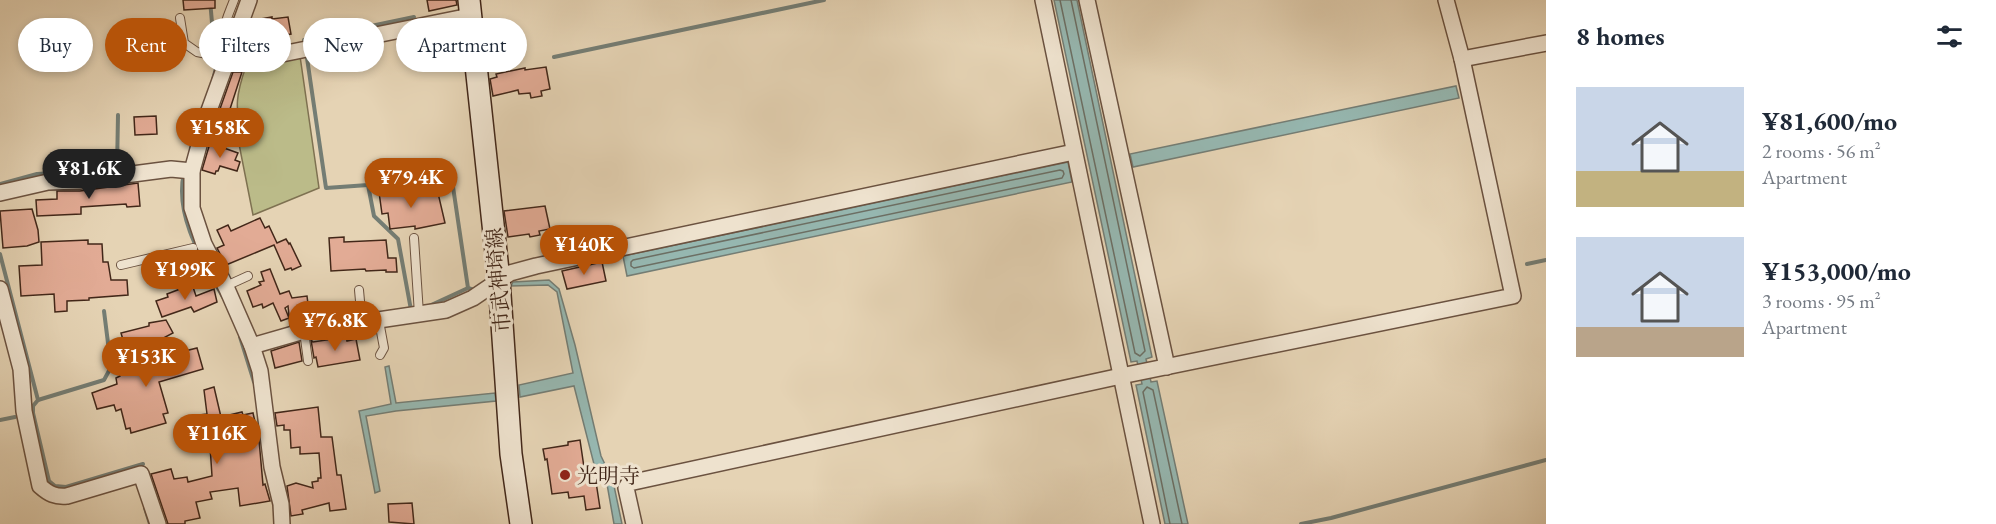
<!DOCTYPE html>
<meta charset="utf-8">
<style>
body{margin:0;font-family:"EB Garamond","Noto Serif JP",serif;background:#f6f6f7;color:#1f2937;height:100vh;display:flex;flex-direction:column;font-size:22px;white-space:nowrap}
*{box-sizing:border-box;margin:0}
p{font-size:20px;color:#747a83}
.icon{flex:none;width:33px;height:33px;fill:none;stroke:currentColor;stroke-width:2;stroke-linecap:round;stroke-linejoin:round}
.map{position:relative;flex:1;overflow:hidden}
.side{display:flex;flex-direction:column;background:#fff;width:450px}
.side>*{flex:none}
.guide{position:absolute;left:18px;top:18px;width:570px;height:54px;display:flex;gap:12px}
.price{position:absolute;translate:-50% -51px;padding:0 14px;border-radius:21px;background:#b45309;color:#fff;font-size:20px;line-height:39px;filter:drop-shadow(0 2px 3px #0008)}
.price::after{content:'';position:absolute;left:50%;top:36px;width:18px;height:14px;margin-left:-9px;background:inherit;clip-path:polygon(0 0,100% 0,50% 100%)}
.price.active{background:#222;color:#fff}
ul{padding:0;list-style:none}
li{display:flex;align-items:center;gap:18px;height:150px;padding:0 30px}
li span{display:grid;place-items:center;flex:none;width:168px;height:120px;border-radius:0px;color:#555}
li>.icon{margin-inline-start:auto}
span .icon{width:72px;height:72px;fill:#fffc;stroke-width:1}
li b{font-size:26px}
h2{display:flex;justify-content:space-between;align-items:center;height:72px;padding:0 30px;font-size:26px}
.tag{padding:0 21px;border-radius:27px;background:#fff;box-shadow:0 3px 9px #0003;font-size:21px;line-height:54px}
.tag.active{background:#b45309;color:#fff}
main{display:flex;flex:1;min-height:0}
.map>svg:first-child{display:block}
.green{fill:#bbbb89;stroke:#7e7151;stroke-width:1.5}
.water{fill:#96b7b0;stroke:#747d74;stroke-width:1.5}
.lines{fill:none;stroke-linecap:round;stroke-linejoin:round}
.shore{stroke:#6c6f64;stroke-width:1.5}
.stream{stroke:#747d74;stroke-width:4}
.building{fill:#e2ab95;stroke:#422719;stroke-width:1.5}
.service-casing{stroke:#6b5240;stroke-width:10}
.minor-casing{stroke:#6b5240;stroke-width:18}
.secondary-casing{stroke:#422719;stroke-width:24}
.service{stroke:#eee2ce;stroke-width:8}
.minor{stroke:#eee2ce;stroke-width:15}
.secondary{stroke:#eee2ce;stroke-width:21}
.poi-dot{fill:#8f2418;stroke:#eee2ce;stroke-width:2}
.labels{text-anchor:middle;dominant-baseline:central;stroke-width:6;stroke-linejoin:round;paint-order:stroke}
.street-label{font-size:21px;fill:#422719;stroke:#eee2ce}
.poi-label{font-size:21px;fill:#422719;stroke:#eee2ce;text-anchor:start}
</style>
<main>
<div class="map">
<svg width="1546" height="524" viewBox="0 0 1546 524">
<rect width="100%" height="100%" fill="#e5d3b4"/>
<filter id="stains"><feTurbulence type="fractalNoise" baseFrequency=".00333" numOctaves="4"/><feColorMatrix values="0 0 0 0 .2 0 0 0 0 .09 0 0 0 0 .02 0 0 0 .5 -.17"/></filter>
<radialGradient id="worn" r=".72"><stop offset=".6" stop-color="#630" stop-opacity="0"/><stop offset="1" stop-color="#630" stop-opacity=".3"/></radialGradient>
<path class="green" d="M300 56 319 188 253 215 238 139 241 136C235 106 236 95 246 66Z"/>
<g class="water">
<polygon points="1054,0 1077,0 1152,357 1146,359 1151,382 1157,381 1188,524 1165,524 1136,385 1142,384 1137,361 1131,362"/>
<polygon points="1456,86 1459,98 1133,167 1130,154"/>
<polygon points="1068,162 1072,182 627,276 623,256"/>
<polygon points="549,280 559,289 575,345 601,456 613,481 622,524 614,524 607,484 596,472 574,386 520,397 519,385 573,373 557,292 548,285 511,286 513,282"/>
<polygon points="389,366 396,403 495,393 496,401 396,411 366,416 380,491 375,493 359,411 391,404 385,367"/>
</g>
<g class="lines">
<g class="shore">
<polyline points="1060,0 1135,353 1140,356 1145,351 1071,0"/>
<polygon points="1060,170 1063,171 1064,174 1062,178 634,268 631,266 631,262 633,260"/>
<polyline points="1170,524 1143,392 1147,387 1153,390 1182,524"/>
</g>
<g class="stream">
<polyline points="210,0 216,68 213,80"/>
<polyline points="304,40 414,17"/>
<polyline points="554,57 824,0"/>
<polyline points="307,58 326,188 368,185 410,179"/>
<path d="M184 173C174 216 203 261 223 297"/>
<polyline points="423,179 452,180 468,288 474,290"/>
<polyline points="0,184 37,174 117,169 118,115"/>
<polyline points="368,185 374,216 398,239 411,310"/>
<polyline points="0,254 38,400 33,406 33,413 49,481 55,486 66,487 143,464"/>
<polyline points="1527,264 1546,260"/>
<polyline points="429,306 468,288"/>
<polyline points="240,337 254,382"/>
<polyline points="38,400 104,380 111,367 104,311"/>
<polyline points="0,420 15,417"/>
<polyline points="145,508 150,524"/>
<polyline points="1301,524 1331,518 1546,460"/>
</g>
</g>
<g class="building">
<polygon points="183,0 215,0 215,8 184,10"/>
<polygon points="427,0 456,0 457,5 429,11"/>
<polygon points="272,17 272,19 288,17 291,34 263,38 260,19"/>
<polygon points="546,67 550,89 541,91 542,96 531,98 530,93 519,94 518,90 493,96 490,79 497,77 496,74 525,68 525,70"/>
<polygon points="233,72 242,72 230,109 234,110 230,118 235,120 232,128 228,128 215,123"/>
<polygon points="156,116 157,134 135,135 134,117"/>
<polygon points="210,143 238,153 235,160 240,162 237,171 220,166 218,171 216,171 215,174 202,170"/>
<polygon points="138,183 140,206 127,207 126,204 81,207 81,214 37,216 36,200 57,199 57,191 80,191"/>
<polygon points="410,187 411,197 438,193 445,223 415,229 415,226 390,229 388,213 382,214 379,192"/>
<polygon points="545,206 550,229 539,231 540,235 530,237 529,234 508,237 504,211"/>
<polygon points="32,209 38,230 39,242 27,246 3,248 0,211"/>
<polygon points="260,218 265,228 269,226 277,243 286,239 289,244 290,243 301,266 292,270 291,268 285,270 274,245 226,265 217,248 224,245 217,230 228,225 231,231"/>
<polygon points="344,237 344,242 386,240 388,258 396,258 397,272 386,272 386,270 366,271 365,269 331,271 329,238"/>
<polygon points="88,240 88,244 102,244 103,262 108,262 111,280 127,280 128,295 89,298 89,300 67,301 67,311 55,312 54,294 21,296 19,266 42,265 41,242"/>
<polygon points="602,262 606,281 567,289 562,271"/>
<polygon points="270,269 280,294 289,291 292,298 307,296 310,320 290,325 288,306 285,308 289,318 281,321 273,303 263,308 262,304 253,307 247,291 261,285 259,282 264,281 261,272"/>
<polygon points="188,286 189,289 193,287 196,296 214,289 217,302 194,312 191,307 162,317 156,301 168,297 167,294"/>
<polygon points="166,320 173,333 128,357 121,333 149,326 149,323"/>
<polygon points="346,337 347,341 356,339 360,360 318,367 316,357 314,358 311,340 313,342"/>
<polygon points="299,342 302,361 275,368 271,351"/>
<polygon points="197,348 203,369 159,382 168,413 163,414 166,423 131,433 130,428 126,429 121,409 116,411 114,405 97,409 92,393 117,384 116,378 120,376 118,368 177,351 177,353"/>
<polygon points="214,387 221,417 242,412 243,415 253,413 259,440 263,485 265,484 270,501 240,506 238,488 210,492 212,499 196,502 200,518 185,521 185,524 168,524 151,474 171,469 174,479 187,477 188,482 212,476 210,446 197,448 194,425 202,424 200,415 207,414 204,390"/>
<polygon points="318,407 321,437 332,437 337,475 341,475 346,509 330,511 329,503 302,510 303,514 291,516 287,486 296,483 313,488 312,482 318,481 318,478 321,478 319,453 300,454 300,447 291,448 290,430 284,430 284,425 277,426 275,413"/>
<polygon points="580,440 585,474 590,473 591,482 596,482 600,508 586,510 584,496 569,498 568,492 552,494 547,459 545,460 543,449 568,445 568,442"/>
<polygon points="412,503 414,524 389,522 388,504"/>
</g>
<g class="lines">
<g class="service-casing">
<g id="service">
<polyline points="180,18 184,43 197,52 207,54"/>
<polyline points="217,52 226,47"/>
<path d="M229 52C218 33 227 19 234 0"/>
<polyline points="414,238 419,314"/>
<polyline points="121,265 193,248"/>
<polyline points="226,286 248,276"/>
<polyline points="359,290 362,323"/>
<polyline points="379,321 384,348 380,355"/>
<polyline points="304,331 308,361"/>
</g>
</g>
<g class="minor-casing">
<g id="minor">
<polyline points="249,0 207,116 192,171 192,208 204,244 227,289 252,346 260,371 272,467 281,504 282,524"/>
<polyline points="1043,0 1152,524"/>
<polyline points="1087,0 1167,367"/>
<polyline points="1462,59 1546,43"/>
<polyline points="226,62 242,62 470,16"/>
<polyline points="0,193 48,182 79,181 171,169 192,171"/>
<path d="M0 289 21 369 24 411 40 486C49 494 55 497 67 496L141 474 158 524"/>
<polyline points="252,346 304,331 446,310 473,298 510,273 536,266 1074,152"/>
<polyline points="634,524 626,488 629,483 1121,376 1513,296 1462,59 1446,0"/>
</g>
</g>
<g class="secondary-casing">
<polyline id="secondary" points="469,0 499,280 511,454 521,524"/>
</g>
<use href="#service" class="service"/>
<use href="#minor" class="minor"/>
<use href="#secondary" class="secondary"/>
</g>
<circle class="poi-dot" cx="565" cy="475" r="6"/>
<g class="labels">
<g class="street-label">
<text transform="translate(498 280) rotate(-95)">市武神埼線</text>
</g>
<g class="poi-label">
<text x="577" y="475">光明寺</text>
</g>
</g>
<rect width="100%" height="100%" filter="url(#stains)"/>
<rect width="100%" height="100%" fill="url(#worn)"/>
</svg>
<b class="price" style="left:220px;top:159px">¥158K</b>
<b class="price active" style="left:89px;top:200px">¥81.6K</b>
<b class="price" style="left:411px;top:209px">¥79.4K</b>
<b class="price" style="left:584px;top:276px">¥140K</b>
<b class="price" style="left:185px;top:301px">¥199K</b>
<b class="price" style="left:335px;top:352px">¥76.8K</b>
<b class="price" style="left:146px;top:388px">¥153K</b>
<b class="price" style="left:217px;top:465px">¥116K</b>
<div class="guide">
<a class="tag">Buy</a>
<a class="tag active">Rent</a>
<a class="tag">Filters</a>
<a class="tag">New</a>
<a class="tag">Apartment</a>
</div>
</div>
<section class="side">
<h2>8 homes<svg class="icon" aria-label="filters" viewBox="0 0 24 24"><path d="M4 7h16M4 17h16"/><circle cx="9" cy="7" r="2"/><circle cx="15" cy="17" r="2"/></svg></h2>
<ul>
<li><span style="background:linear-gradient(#c9d6e8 70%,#c2b280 0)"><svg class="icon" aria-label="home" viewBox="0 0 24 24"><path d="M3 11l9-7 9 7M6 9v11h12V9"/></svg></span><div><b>¥81,600/mo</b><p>2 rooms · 56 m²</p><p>Apartment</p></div></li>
<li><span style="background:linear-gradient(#c9d6e8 75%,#b9a48a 0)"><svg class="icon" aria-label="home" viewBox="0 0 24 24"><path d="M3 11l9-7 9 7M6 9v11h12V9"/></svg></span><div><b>¥153,000/mo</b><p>3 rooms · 95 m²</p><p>Apartment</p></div></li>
</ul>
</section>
</main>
